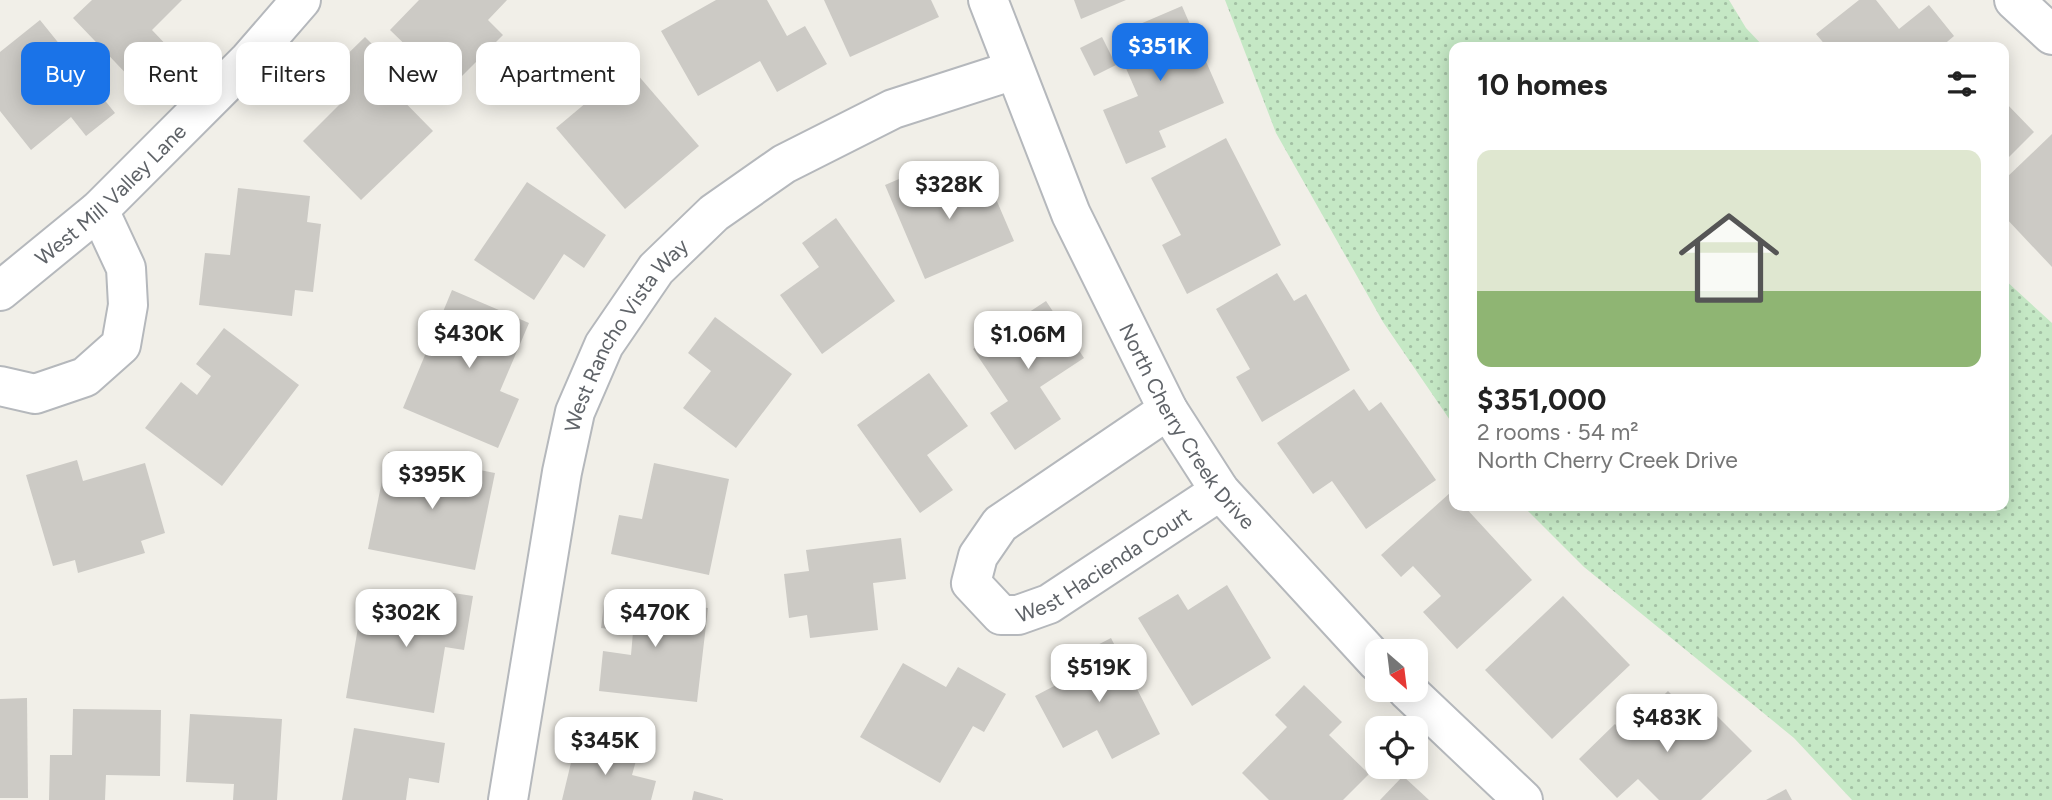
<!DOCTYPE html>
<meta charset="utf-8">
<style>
body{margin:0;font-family:Figtree,sans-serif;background:#f2f2f2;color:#222;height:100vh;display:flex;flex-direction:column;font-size:26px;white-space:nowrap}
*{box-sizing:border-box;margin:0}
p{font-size:23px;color:#767676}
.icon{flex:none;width:38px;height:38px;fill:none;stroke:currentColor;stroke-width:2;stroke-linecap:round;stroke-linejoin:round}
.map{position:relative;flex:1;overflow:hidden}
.side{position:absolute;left:1449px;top:42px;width:560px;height:469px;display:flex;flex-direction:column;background:#fff;border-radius:14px;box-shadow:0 4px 18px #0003}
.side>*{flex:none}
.guide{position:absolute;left:21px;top:42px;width:665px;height:63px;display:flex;gap:14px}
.needle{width:46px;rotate:152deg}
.controls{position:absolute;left:1365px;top:639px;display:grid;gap:14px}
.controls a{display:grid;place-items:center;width:63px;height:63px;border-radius:14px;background:#fff;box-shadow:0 4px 18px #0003;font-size:35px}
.price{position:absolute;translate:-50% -60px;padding:0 16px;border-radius:14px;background:#fff;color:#222;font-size:23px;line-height:46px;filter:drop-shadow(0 2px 4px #0008)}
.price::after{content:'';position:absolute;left:50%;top:42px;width:21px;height:16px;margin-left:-10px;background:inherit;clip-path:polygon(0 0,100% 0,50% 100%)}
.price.current{background:#1a73e8;color:#fff}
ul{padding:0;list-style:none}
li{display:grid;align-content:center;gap:14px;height:371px;padding:0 28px}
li+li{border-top:2px solid #e0e0e0}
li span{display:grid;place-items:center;height:217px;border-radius:14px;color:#555}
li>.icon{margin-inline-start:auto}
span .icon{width:126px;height:126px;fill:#fffc;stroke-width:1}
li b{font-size:30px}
h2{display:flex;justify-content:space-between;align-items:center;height:84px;padding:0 28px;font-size:30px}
.pill{padding:0 24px;border-radius:14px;background:#fff;box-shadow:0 4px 18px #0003;font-size:24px;line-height:63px}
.pill.current{background:#1a73e8;color:#fff}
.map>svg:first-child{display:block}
.grass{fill:url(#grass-dots)}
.building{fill:#cccac5}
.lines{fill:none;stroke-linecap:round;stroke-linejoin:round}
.minor-casing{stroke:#b5b8bc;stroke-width:42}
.minor{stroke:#fff;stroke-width:38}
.labels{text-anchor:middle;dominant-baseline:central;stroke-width:7;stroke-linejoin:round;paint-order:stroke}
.street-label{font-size:21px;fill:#5f6368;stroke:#fff}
</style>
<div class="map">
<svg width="2052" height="800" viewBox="0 0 2052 800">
<defs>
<pattern id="grass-dots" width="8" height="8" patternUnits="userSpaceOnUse" patternTransform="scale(1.75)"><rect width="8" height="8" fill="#c5e8c5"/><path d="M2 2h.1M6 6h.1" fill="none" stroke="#a3c0a4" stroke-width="1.8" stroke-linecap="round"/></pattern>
</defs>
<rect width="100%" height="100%" fill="#f1efe8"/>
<g class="grass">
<polygon points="1225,0 1729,0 1746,28 1764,47 1454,47 1454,426 1383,322 1276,133"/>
<polygon points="2004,279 2052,323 2052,800 1852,800 1794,738 1584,567 1523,506 2004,506"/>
</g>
<g class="building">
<polygon points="92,0 182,0 152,30 172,51 137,85 73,18"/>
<polygon points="419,0 507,0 488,20 503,35 450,88 390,30"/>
<polygon points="716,0 767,0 787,36 805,26 827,64 777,92 760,61 698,96 661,31"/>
<polygon points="824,0 931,0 939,17 850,57"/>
<polygon points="1074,0 1126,0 1081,19"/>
<polygon points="1859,0 1876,0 1899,29 1929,5 1954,36 1941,47 1827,47 1816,34"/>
<polygon points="1182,6 1224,103 1159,131 1166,147 1126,164 1103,110 1138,96 1112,36"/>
<polygon points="40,20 115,113 86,136 71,117 31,150 0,111 0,52"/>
<polygon points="365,37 395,67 382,79 433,131 361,200 303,141 345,99 324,77"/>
<polygon points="1102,37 1116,65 1094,76 1080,48"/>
<polygon points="630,66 699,146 625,209 556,128"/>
<polygon points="2004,101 2034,132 2004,162"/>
<polygon points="2052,134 2052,267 2004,216 2004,180"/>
<polygon points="1226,138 1281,245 1187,294 1162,245 1181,235 1151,178"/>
<polygon points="920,170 930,193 984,171 1014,241 925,279 885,185"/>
<polygon points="527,182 606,235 584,268 564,254 534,300 474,260"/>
<polygon points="238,188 310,196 307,222 321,224 313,292 295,290 292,316 199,305 205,253 230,255"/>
<polygon points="836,218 895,301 822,354 780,295 819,267 802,243"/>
<polygon points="1277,273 1294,301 1306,294 1350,370 1262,422 1236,377 1250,369 1216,309"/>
<polygon points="452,290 529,323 500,391 519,399 498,448 403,408"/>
<polygon points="1046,301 1084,358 1040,387 1061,419 1015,450 990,413 1008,401 973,349"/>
<polygon points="715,317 792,374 736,448 683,408 711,371 688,353"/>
<polygon points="224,328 299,385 222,486 145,428 181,382 197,395 211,376 196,364"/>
<polygon points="929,373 968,426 927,455 953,490 920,513 857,425"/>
<polygon points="1354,389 1369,411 1381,402 1436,480 1366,529 1332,481 1313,494 1277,443"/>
<polygon points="388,452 495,473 475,570 368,549"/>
<polygon points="77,460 83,481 145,463 165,533 141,541 145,553 78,573 75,560 53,566 26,475"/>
<polygon points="654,463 729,479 709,575 611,554 619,515 642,519"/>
<polygon points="1451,492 1454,495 1454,506 1464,506 1532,580 1457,649 1423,612 1441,596 1413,566 1401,577 1381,555"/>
<polygon points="901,538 906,579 873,583 878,630 810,638 807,615 789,618 784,574 809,571 806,550"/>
<polygon points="1227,585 1271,658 1192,706 1138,618 1178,594 1188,610"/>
<polygon points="427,589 473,596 464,650 445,647 434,713 346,698 363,598 424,608"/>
<polygon points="605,596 708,608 697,702 599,691 603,651 631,655 633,632 601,628"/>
<polygon points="1563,596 1630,665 1552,739 1485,670"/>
<polygon points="1111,638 1160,734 1112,759 1097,730 1063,748 1035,696 1083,671 1076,656"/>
<polygon points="903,663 946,687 958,667 1006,694 984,732 973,726 940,783 860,737"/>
<polygon points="1304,685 1342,722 1329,735 1369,774 1343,800 1269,800 1242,773 1287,727 1275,715"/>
<polygon points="1668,691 1703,727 1716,715 1752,751 1701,800 1659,800 1638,779 1617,798 1579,759 1615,724 1624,734"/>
<polygon points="27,698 28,798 0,798 0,699"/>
<polygon points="73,709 161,710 160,776 106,775 105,800 49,800 50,755 72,755"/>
<polygon points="190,714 282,719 277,800 233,800 234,784 186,782"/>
<polygon points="354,728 445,743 439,783 409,778 406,800 342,800"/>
<polygon points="576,742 637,757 632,775 656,781 651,800 562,800"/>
<polygon points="1403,776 1429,800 1380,800"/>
<polygon points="1786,789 1792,800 1766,800"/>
<polygon points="694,791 723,799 723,800 692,800"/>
</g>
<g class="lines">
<g class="minor-casing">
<g id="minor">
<path id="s1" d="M988 0 1071 214 1168 410 1220 491 1377 662"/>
<polyline points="2014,0 2052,35"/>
<path id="s2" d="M0 291 99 210 249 60 301 0"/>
<polyline points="0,386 35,394 85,377 121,345 128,305 126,268 99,210"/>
<path id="s3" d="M1168 410 1000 524 978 556 971 583 1001 615H1018L1049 604 1220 491"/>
<polyline points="1407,690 1523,800"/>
<path id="s4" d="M508 800 562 472 575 412 604 345 656 269 714 213 784 164 893 109 1014 70"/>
</g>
</g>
<use href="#minor" class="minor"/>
</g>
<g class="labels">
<g class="street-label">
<text stroke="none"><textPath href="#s2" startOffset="147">West Mill Valley Lane</textPath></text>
<text stroke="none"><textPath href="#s4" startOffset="486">West Rancho Vista Way</textPath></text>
<text stroke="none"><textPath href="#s1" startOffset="472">North Cherry Creek Drive</textPath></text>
<text stroke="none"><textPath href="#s3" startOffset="430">West Hacienda Court</textPath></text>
</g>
</g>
</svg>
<div class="controls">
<a><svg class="needle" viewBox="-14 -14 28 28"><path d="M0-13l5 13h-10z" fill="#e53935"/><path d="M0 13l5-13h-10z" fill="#767676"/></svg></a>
<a><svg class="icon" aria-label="locate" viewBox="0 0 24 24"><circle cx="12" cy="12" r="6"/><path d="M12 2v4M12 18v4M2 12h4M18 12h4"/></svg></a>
</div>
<b class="price current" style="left:1160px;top:83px">$351K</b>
<b class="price" style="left:949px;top:221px">$328K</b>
<b class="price" style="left:469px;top:370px">$430K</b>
<b class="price" style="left:1028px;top:371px">$1.06M</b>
<b class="price" style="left:432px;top:511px">$395K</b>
<b class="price" style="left:406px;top:649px">$302K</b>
<b class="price" style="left:655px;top:649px">$470K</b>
<b class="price" style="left:1099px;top:704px">$519K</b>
<b class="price" style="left:1667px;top:754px">$483K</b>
<b class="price" style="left:605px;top:777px">$345K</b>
<div class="guide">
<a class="pill current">Buy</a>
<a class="pill">Rent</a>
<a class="pill">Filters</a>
<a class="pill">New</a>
<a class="pill">Apartment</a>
</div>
<section class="side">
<h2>10 homes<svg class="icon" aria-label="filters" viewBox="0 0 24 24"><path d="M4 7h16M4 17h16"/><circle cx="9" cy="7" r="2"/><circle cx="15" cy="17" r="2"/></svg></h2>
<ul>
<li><span style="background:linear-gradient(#dfe7d0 65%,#8fb573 0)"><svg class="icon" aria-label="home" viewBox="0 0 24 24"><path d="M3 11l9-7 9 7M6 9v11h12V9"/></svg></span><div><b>$351,000</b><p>2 rooms · 54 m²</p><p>North Cherry Creek Drive</p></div></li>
</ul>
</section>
</div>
